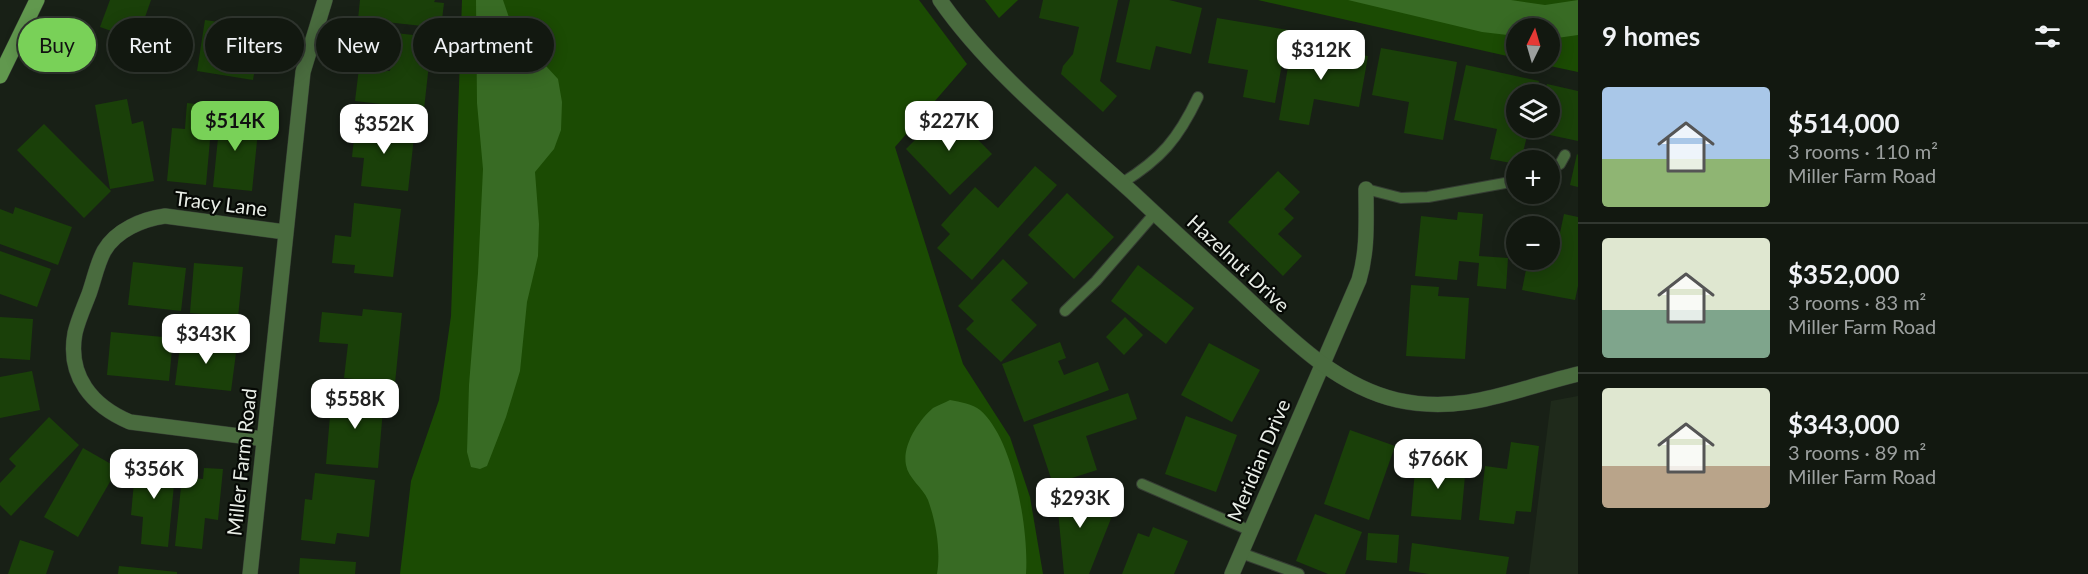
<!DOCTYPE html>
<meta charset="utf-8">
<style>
body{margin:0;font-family:Lato,sans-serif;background:#1b2119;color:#f1f3f6;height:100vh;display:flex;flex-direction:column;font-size:22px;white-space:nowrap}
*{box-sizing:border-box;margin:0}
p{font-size:20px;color:#9ca09f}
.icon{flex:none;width:33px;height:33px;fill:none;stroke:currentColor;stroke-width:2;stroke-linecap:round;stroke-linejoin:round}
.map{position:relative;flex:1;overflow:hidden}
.details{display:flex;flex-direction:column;background:#121810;width:510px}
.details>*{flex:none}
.guide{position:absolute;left:18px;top:18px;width:570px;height:54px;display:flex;gap:12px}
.needle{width:39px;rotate:5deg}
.tools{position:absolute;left:1506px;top:18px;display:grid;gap:12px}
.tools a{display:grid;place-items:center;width:54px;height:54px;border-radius:50%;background:#121810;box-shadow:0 3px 15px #0003,0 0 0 2px #313730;font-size:30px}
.price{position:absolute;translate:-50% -51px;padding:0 14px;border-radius:12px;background:#fff;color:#222;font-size:20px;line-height:39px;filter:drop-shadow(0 2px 3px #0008)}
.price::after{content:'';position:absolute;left:50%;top:36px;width:18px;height:14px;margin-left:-9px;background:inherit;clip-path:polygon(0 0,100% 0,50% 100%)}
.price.on{background:#79d158;color:#111}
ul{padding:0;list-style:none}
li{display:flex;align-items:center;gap:18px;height:150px;padding:0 24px}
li+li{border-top:2px solid #313730}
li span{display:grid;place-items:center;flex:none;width:168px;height:120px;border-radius:6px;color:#555}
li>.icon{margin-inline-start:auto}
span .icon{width:72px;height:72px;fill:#fffc;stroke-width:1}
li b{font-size:26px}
h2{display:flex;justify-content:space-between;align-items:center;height:72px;padding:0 24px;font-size:26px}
.chip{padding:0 21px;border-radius:27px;background:#121810;box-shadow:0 3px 15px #0003,0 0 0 2px #313730;font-size:21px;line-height:54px}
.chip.on{background:#79d158;color:#111}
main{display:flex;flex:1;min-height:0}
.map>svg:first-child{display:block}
.built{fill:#1f2a1b}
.green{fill:#1b4b03}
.water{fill:#386b24}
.building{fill:#1a4009}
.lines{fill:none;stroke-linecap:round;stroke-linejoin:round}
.service-casing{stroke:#353d33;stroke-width:12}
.minor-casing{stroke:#353d33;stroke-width:16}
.tertiary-casing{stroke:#353d33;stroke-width:16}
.secondary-casing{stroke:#353d33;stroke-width:16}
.service{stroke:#496b3e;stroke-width:10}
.minor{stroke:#496b3e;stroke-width:15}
.tertiary{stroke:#496b3e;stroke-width:15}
.secondary{stroke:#61984e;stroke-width:15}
.labels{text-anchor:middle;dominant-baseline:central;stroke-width:4.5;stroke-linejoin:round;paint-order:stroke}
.street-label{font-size:20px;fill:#e9eee7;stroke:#060905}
</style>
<main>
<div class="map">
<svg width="1578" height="574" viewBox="0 0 1578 574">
<rect width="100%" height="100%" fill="#182016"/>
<polygon class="built" points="1578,396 1578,574 1529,574 1551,401"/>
<g class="green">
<polygon points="462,0 919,0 967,64 895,147 963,364 1010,437 1030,497 1043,574 400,574 411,481 439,400 451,316"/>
<polygon points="985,0 1018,0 999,18"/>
<polygon points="1258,0 1578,0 1578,72 1531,62 1550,62 1550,28 1516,28 1516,58"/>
</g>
<g class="water">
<polygon points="476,0 503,0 516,38 534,53 558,79 562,102 561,130 554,149 535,172 539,224 538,256 527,302 520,371 506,417 487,466 480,469 471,467 467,452 469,385 478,273 483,169 477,103"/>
<polygon points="1348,0 1511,0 1545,5 1578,0 1578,35 1550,39 1550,28 1516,28 1516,36 1482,32"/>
<path d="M950 400C960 402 973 404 980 410 1014 439 1029 531 1026 574H937C941 551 936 522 928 500 923 488 908 478 906 465 902 445 919 420 933 408 938 405 945 403 950 400Z"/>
</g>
<g class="building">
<polygon points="110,0 151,0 137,40 100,27"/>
<polygon points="360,0 435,0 434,2 444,3 441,28 358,19"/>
<polygon points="1043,0 1118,0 1100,81 1117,96 1103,112 1061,74 1063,66 1073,54 1079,27 1039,18"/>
<polygon points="1130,0 1169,0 1202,8 1191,54 1156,46 1150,70 1116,62"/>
<polygon points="1217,18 1288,30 1275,103 1243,97 1248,70 1208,63"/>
<polygon points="205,20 246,26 242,48 258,51 253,80 197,71"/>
<polygon points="395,33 432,37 424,109 355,101 359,68 390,71"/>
<polygon points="1292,43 1368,56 1359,107 1314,99 1309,125 1279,120"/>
<polygon points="1381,48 1457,62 1443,140 1404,133 1409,102 1372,95"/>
<polygon points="1466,65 1539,81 1536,94 1516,94 1516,128 1529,128 1521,160 1516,160 1516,164 1490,159 1497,129 1454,120"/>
<polygon points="1547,84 1578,91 1578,141 1536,132 1537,128 1550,128 1550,94 1544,94"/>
<polygon points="127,99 132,124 143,121 154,181 110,189 95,105"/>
<polygon points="187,103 213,106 206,185 167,181 172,128 185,129"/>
<polygon points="947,108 992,154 950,195 906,149"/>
<polygon points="221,109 251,112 249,131 258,131 252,191 213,187"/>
<polygon points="356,121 415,128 408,191 361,186 364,158 352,157"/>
<polygon points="44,124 111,191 84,218 17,150"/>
<polygon points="1577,154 1578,155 1578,187 1570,185"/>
<polygon points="1035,166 1057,185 972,280 937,248 950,234 941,225 975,187 998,208"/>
<polygon points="1278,171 1300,192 1284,209 1294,218 1278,234 1302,256 1283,276 1228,222"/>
<polygon points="1067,193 1114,237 1074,279 1028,235"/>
<polygon points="354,203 401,209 393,277 354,273 355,265 332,263 335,235 351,237"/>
<polygon points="15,207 72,227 58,265 0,244 0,209 13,214"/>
<polygon points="1458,212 1483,214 1479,256 1508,258 1506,289 1477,286 1479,263 1459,261 1457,280 1415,276 1421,216 1457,220"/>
<polygon points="1564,214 1578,217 1578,286 1575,300 1522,290 1528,260 1550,260 1550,246 1557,247"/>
<polygon points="0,251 51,269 37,307 0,294"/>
<polygon points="1003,259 1028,283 1011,300 1037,325 1001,362 966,329 974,321 958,306"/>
<polygon points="133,262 186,268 181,311 128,305"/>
<polygon points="194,263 243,267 238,317 190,313"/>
<polygon points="1138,265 1194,308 1166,344 1111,301"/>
<polygon points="1411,285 1439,287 1438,296 1469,298 1465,359 1406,356"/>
<polygon points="363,309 402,313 395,383 344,378 348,344 319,342 322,312 362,316"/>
<polygon points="0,317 33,319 30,360 0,358"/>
<polygon points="1125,317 1143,335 1124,355 1106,337"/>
<polygon points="111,332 173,338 169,381 107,375"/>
<polygon points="181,339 237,345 231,391 175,385"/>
<polygon points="1060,342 1066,358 1058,361 1064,375 1098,362 1109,390 1024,422 1002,364"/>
<polygon points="1209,343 1260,370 1232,422 1181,395"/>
<polygon points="32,371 40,410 0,418 0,377"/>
<polygon points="332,392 384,397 378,468 326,464"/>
<polygon points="1128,393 1137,419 1086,436 1097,470 1053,484 1033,425"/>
<polygon points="1186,416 1237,435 1216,492 1165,474"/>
<polygon points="49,417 79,445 11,516 0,505 0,483 16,466 9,459"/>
<polygon points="1350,430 1395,446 1369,520 1324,504"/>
<polygon points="1511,442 1539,446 1531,512 1516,511 1514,524 1479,520 1485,466 1507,469"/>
<polygon points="83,448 118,468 78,537 44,517"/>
<polygon points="1416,459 1466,464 1461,520 1411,516"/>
<polygon points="136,460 176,464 168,547 141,544 143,517 131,515"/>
<polygon points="204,468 223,469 218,520 205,518 202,549 175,546 182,477 203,479"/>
<polygon points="315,473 375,480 369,537 337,533 335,544 301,540 305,499 312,500"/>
<polygon points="1090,487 1093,506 1112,516 1089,574 1064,574 1056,490"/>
<polygon points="1315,514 1362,532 1345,574 1328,574 1296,561"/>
<polygon points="1153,527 1188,541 1174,574 1122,574 1138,533 1149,537"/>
<polygon points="1368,533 1399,535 1397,563 1366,560"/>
<polygon points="20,540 54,551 46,574 8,574"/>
<polygon points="1412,543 1509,557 1506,574 1429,574 1409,571"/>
<polygon points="300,558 356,562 355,574 299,574"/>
<polygon points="119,566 177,572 177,574 118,574"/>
</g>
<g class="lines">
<g class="service-casing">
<g id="service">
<polyline points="1550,170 1560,164 1565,155"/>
<path d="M1122 183C1161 159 1178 139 1198 97"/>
<polyline points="1366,189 1401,198 1428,197 1516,181"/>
<polyline points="1065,311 1096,281 1155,213"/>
<polyline points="1142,484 1251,531"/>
<polyline points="1241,553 1299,574"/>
</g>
</g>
<g class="minor-casing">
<g id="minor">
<path d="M264 439 130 422C92 406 67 376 75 333 78 320 84 307 89 294 94 280 97 264 104 251 116 230 143 219 165 216L285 232"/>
<polyline points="250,574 303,72 325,0"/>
<path d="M1232 574 1359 280C1368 250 1366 220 1366 189"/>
</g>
</g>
<g class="tertiary-casing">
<path id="tertiary" d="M940 0C989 71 1068 134 1132 192 1166 224 1201 256 1235 287 1282 330 1332 385 1397 400 1464 415 1515 389 1578 374"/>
</g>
<g class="secondary-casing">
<polyline id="secondary" points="0,76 37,0"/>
</g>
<use href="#service" class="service"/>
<use href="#minor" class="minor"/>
<use href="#tertiary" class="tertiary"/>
<use href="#secondary" class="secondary"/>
</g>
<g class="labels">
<g class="street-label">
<text transform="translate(221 203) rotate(7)">Tracy Lane</text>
<text transform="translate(1239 263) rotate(43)">Hazelnut Drive</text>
<text transform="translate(1258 460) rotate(-67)">Meridian Drive</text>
<text transform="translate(241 462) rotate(-84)">Miller Farm Road</text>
</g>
</g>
</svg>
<div class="tools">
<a><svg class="needle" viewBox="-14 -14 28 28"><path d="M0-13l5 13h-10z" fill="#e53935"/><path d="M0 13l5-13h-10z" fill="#9ca09f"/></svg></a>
<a><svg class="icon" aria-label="layers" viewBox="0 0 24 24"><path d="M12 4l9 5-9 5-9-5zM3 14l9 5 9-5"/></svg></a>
<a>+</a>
<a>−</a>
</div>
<b class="price" style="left:1321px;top:81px">$312K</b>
<b class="price on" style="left:235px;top:152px">$514K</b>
<b class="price" style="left:949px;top:152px">$227K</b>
<b class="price" style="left:384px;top:155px">$352K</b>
<b class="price" style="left:206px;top:365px">$343K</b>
<b class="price" style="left:355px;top:430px">$558K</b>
<b class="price" style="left:1438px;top:490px">$766K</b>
<b class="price" style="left:154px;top:500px">$356K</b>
<b class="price" style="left:1080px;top:529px">$293K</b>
<div class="guide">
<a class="chip on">Buy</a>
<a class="chip">Rent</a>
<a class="chip">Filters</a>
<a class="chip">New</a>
<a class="chip">Apartment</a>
</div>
</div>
<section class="details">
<h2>9 homes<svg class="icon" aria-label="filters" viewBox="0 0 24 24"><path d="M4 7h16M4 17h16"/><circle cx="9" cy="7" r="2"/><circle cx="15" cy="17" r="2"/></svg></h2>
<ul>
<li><span style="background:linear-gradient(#a9c7e8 60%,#8fb573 0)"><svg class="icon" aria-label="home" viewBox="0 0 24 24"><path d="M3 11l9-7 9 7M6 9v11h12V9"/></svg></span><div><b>$514,000</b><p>3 rooms · 110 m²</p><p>Miller Farm Road</p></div></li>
<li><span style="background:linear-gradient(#dfe7d0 60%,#7fa58c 0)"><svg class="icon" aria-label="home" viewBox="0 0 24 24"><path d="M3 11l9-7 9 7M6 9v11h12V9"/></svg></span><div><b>$352,000</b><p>3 rooms · 83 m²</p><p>Miller Farm Road</p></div></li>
<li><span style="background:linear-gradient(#dfe7d0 65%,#b9a48a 0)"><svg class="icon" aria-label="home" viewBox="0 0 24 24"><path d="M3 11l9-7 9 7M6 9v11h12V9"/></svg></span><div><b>$343,000</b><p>3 rooms · 89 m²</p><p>Miller Farm Road</p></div></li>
</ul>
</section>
</main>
